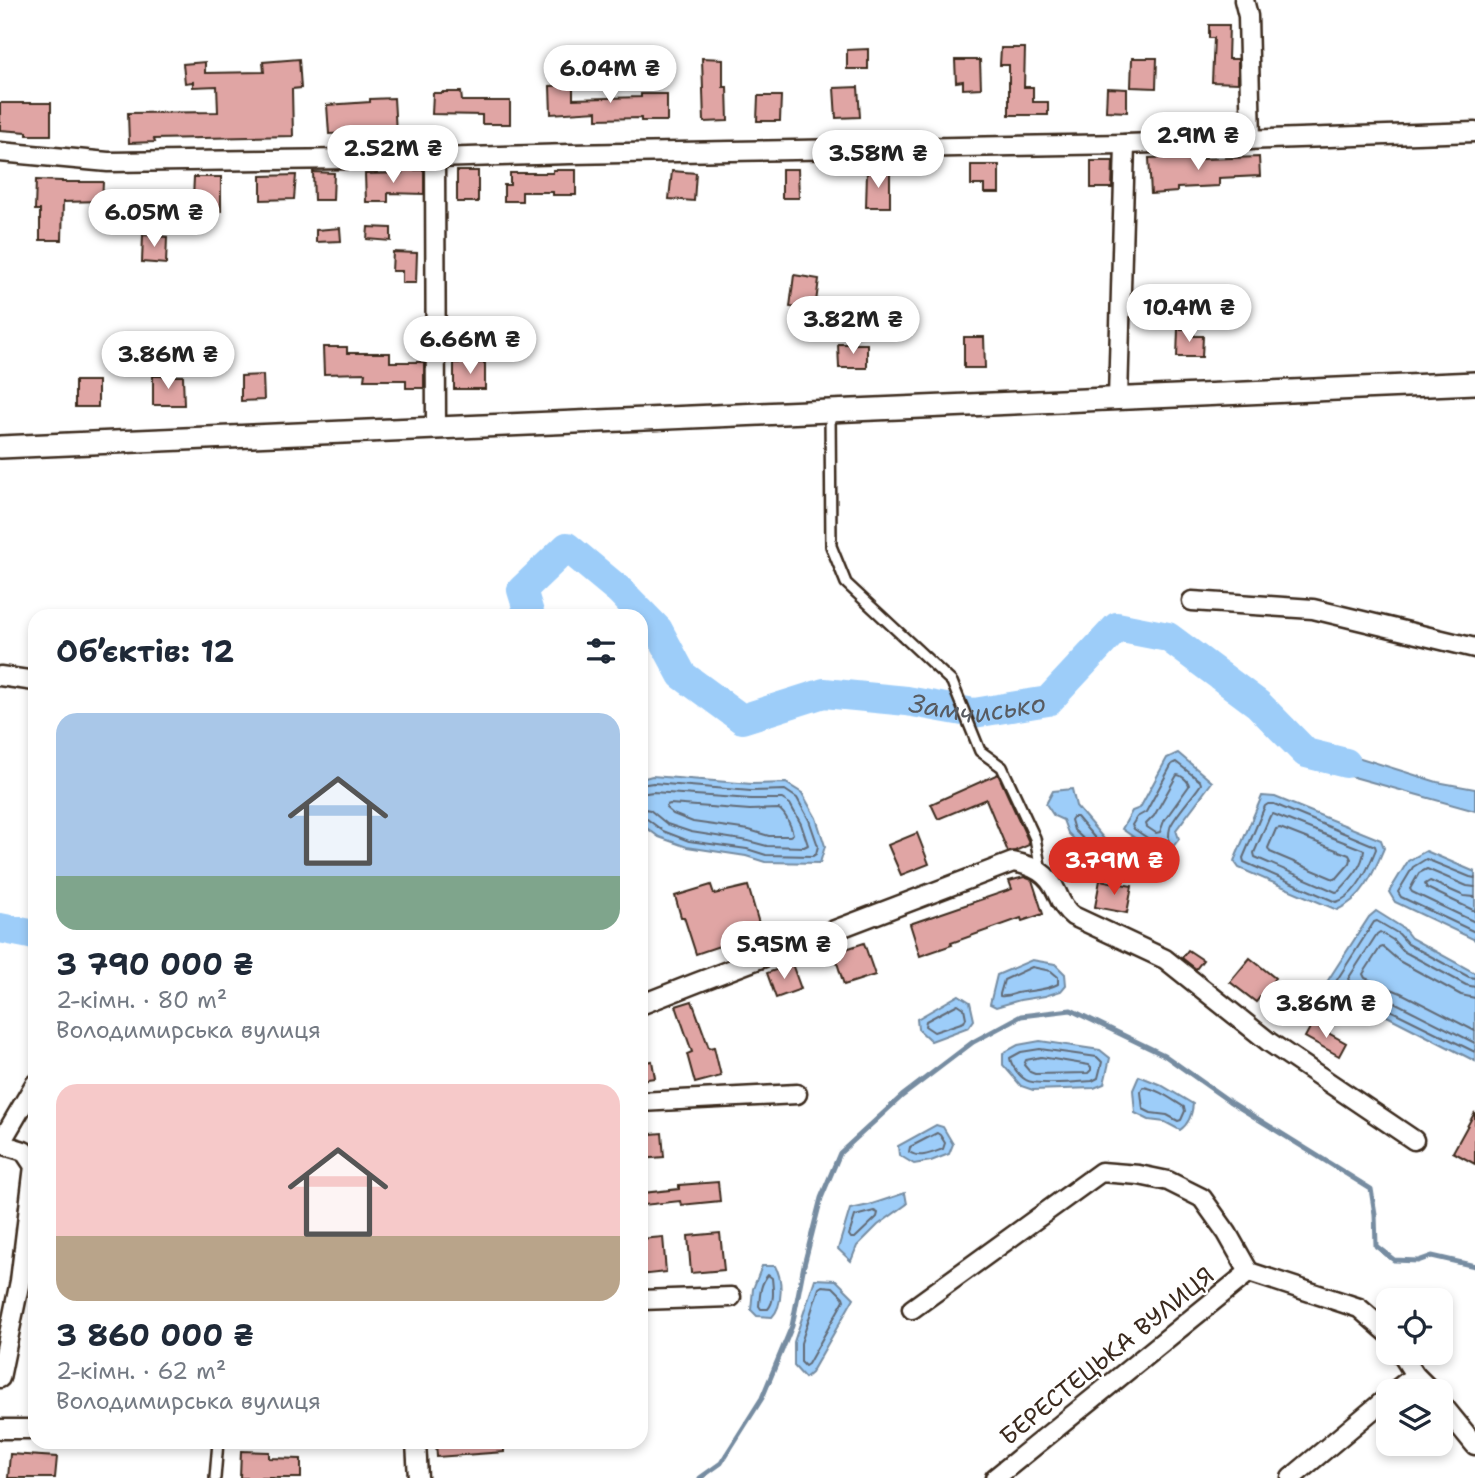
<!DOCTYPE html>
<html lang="uk">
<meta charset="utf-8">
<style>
body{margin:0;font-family:"Shantell Sans",sans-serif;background:#f6f6f7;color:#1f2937;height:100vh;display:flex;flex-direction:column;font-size:26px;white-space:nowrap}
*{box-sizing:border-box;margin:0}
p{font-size:23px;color:#747a83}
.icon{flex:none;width:38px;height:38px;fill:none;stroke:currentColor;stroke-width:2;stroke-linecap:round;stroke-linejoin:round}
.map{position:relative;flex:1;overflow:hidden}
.drawer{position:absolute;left:28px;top:609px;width:620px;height:840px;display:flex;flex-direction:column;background:#fff;border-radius:21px;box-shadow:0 4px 10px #0003}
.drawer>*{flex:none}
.fabs{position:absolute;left:1376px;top:1288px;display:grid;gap:14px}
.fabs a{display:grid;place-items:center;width:77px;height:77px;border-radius:14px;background:#fff;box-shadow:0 4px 10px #0003;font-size:35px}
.price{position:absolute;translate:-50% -60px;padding:0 16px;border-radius:24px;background:#fff;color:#222;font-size:23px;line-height:46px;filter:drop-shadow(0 2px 4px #0008)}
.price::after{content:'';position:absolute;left:50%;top:42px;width:21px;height:16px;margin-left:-10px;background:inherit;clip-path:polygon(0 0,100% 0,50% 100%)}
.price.selected{background:#d93025;color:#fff}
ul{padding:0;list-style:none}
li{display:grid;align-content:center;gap:14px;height:371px;padding:0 28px}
li span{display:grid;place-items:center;height:217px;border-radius:21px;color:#555}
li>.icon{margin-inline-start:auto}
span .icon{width:126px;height:126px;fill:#fffc;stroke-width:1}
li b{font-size:30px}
h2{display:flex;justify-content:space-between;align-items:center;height:84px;padding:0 28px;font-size:30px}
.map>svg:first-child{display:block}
.water{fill:#9dcdf9;stroke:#768ca1;stroke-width:2}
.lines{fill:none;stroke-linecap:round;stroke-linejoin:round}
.shore{stroke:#626b76;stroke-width:2}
.stream{stroke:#768ca1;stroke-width:5}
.river{stroke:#9dcdf9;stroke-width:30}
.building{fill:#e0a5a4;stroke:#3b2a1e;stroke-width:2}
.service-casing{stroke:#3b2a1e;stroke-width:14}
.minor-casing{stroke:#3b2a1e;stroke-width:23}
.tertiary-casing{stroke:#3b2a1e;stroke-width:26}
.service{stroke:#fff;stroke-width:9}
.minor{stroke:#fff;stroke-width:18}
.tertiary{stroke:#fff;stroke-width:21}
.labels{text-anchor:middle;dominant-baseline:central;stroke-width:5;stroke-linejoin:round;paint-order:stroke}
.street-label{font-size:24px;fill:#3b2a1e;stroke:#fff}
.water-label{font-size:26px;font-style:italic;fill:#585b60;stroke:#fff}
</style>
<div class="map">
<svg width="1475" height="1478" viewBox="0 0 1475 1478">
<rect width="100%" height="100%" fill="#fff"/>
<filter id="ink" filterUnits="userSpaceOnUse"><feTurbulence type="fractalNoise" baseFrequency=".0143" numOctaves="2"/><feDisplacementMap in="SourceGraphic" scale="14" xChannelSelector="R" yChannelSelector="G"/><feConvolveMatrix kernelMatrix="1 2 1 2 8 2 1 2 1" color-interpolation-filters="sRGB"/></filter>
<g filter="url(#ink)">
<g class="water">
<polygon points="1316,744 1437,782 1475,789 1475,811 1318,767 1306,753"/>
<polygon points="1178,753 1212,782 1176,830 1179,839 1168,853 1161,856 1122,829 1132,811 1140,808 1167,758"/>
<polygon points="652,776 752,784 786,783 802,793 816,818 825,846 820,863 765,862 746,856 687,847 659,837 644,826 641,812 641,779"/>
<polygon points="1072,789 1076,806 1104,839 1129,855 1128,864 1115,864 1094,859 1068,833 1063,820 1054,816 1046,804 1053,791"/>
<path d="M1262 796 1275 797 1381 840 1384 848C1374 872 1363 899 1337 910L1239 868 1234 861Z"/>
<polygon points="1426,851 1475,872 1475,940 1395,902 1389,892 1408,861"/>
<polygon points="1376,911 1403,928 1411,938 1475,973 1475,1061 1389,1017 1323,988 1369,917"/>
<polygon points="1032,960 1055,964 1065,974 1066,985 1061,991 1045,996 1020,1000 996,1007 990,1004 997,975"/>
<polygon points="959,995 970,1002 974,1020 969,1027 931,1041 918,1029 917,1019"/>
<polygon points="1040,1041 1100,1050 1110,1058 1104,1084 1094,1088 1033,1090 1021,1086 1003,1065 1003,1053 1018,1045"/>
<path d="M1139 1076 1161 1085 1193 1104C1192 1115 1189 1124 1180 1130L1165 1122 1149 1120 1135 1113 1133 1090Z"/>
<polygon points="936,1125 943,1127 953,1144 949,1154 931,1161 914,1164 899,1155 898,1146"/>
<polygon points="905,1193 907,1204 878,1225 857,1246 851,1261 838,1249 850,1209 869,1205"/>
<path d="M762 1266H775C783 1279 783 1306 772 1317L757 1316 751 1310 753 1289Z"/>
<polygon points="815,1279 836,1280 854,1298 811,1373 805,1378 794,1366 794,1342"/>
</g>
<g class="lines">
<g class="shore">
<path d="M1176 762 1200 781 1201 784C1195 794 1172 819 1170 828 1167 839 1173 840 1161 847L1134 829 1132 825 1137 817 1146 812 1172 764Z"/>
<path d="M1177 775C1181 775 1189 781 1189 786L1164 821 1160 832 1156 833 1147 827 1146 824 1154 816Z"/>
<polyline points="640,785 653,783 751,791 785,790 797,798 809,820 818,846 816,854 813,856 766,855 747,849 689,841 663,831 647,819 640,817"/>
<polyline points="640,794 653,792 751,799 782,799 790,804 801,824 808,845 804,847 767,846 748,841 691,832 667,824 650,810 640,808"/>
<path d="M670 804 750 810 779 809C786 814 791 826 793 834L790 836H769L749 830 693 822 673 814 666 808 667 805Z"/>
<path d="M1268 804H1274L1375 846 1376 849C1369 867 1356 897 1336 902L1244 862 1243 858 1265 806Z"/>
<path d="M1273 814 1364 850C1363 867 1350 879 1339 891L1336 892 1255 857 1254 853 1270 816Z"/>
<polygon points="1073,817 1077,817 1099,843 1105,848 1105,853 1097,852 1074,830 1071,820"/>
<polygon points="1280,828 1349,855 1351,859 1350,863 1337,878 1334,879 1270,852 1268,848 1276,829"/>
<polyline points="1475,878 1470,877 1426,859 1413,867 1398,892 1401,897 1475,932"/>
<polyline points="1475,887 1467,886 1427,869 1419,873 1410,889 1412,892 1475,922"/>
<polyline points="1475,897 1464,896 1430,881 1425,884 1427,888 1475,911"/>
<path d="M1032 967 1051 971 1058 977V984C1045 991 1031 990 1017 993 1011 995 1007 997 1000 996V994L1004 980Z"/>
<polyline points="1475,978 1469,977 1408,944 1399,934 1377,921 1374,922 1335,983 1337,986 1392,1011 1475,1052"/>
<polyline points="1475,987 1466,985 1403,951 1393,940 1380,932 1377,934 1348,979 1350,982 1396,1003 1475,1043"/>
<polyline points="1475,998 1461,995 1399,961 1383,947 1380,948 1363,974 1365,978 1401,993 1475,1031"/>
<polygon points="958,1004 964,1008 966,1018 964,1022 934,1032 925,1026 926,1021"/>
<path d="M1040 1049 1097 1057 1102 1062 1098 1078 1092 1081C1079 1082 1035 1086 1026 1080 1019 1076 1011 1065 1010 1058L1021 1052Z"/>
<polygon points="1041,1057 1089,1065 1091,1067 1091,1070 1088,1073 1035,1074 1030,1072 1024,1065 1026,1060"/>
<path d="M1143 1087C1158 1089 1171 1099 1184 1107L1185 1111 1181 1120 1178 1121 1167 1115 1151 1113 1143 1109 1141 1092Z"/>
<path d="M937 1133 940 1135 945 1143 943 1149C932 1153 920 1159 909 1152L910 1147Z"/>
<polygon points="874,1211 878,1213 877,1217 855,1238 851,1238 849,1235 855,1216"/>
<path d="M768 1275 772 1278C773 1289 775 1301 768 1309H761L759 1306C760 1295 760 1284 768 1275Z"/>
<polygon points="822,1286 833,1287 843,1297 844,1300 808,1364 805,1366 801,1362 801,1343 819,1288"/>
</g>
<polyline class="stream" points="700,1478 721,1463 762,1398 792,1326 804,1265 821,1198 840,1153 902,1096 973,1042 1021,1016 1071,1010 1164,1055 1229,1101 1371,1189 1375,1214 1376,1246 1394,1260 1418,1261 1432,1256 1475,1266"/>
<g class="river">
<path id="s1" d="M530 616 522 590 567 547 620 591 658 630 682 675 742 719 824 693 907 701 974 713 1048 701 1117 627 1168 637 1258 704 1306 753 1346 763"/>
<polyline points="0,928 35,935"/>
</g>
</g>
<g class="building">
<polygon points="1209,25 1229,25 1228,59 1238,59 1238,83 1212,82 1214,38 1209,38"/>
<polygon points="1001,48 1025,48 1024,87 1033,87 1033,102 1048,102 1048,115 1009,115 1009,65 1000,65"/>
<polygon points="868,49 868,69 847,69 847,50"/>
<polygon points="702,58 723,59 723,87 727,87 728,121 704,122"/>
<polygon points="1132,58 1157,58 1156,88 1131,87"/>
<polygon points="299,59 301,88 292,89 293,136 154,139 155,142 129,143 128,113 218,112 217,86 193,87 193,82 185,83 183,64 205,62 205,73 264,72 263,62"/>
<polygon points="955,60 980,60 981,88 963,89 963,81 956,82"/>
<polygon points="573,85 573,99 641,97 641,94 667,94 667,121 641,121 641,118 597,119 597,111 551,114 550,86"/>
<polygon points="858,87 860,117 836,118 834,88"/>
<polygon points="1107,88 1127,89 1127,112 1106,111"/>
<polygon points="443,92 461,92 462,101 510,101 510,124 482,124 482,115 432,114 433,93 443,93"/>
<polygon points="758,96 781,96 780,121 757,121"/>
<polygon points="394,98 396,132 371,134 371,132 329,134 327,105 370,102 370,99"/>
<polygon points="0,103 51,103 51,135 27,135 27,132 0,130"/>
<polygon points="1176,157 1176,160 1259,157 1260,176 1219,178 1219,186 1177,188 1177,192 1151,194 1149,158"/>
<polygon points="1091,161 1113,161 1112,188 1091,188"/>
<polygon points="971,165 999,165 999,193 984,193 984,185 971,185"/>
<polygon points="782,169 798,169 799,198 782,198"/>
<polygon points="402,170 424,170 424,194 388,193 388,202 366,202 365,174 402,173"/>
<polygon points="553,170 576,170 576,195 553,195 553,192 522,192 522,201 504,201 504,185 510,185 510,173 553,173"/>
<rect x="457" y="171" width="21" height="31"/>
<polygon points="672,171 696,173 694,201 669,199"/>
<polygon points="313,172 334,173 333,200 314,200"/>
<polygon points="867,172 890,172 890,207 866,207"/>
<polygon points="296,175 294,199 261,200 261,176"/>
<polygon points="194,177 221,177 221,211 204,211 204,198 193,198"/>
<polygon points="36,180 62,181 62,182 103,182 102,201 63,202 62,240 40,240 40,210 35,210"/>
<polygon points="368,227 391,228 391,241 367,239"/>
<polygon points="340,228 341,241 316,242 316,230"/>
<polygon points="143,235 167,237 166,264 142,262"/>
<polygon points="393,252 417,253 416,283 402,283 402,271 392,271"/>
<polygon points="794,275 819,279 815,310 790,307"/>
<polygon points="1178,329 1194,329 1194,336 1203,336 1202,357 1177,357"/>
<polygon points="964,337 984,337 985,368 964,368"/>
<polygon points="838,344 867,344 867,368 839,368"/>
<polygon points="323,347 347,347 347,353 390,353 390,362 424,362 424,388 406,388 406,380 364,380 365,373 324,374"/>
<rect x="454" y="363" width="31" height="26"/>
<polygon points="263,375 264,400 241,401 241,376"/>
<polygon points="153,376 183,376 184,405 153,405"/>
<rect x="75" y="381" width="23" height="26"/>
<polygon points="998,774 1028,840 1029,845 1015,851 1008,852 986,799 938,819 931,804"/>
<polygon points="917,833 929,864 901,875 888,845"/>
<polygon points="1024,877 1032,880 1043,914 1022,921 1021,918 951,943 952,945 920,956 910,924 1012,889 1009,881"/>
<polygon points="1100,880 1132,886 1127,913 1095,907"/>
<polygon points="711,885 714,894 748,886 765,944 744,951 740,939 696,954 684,917 681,917 675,896"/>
<polygon points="864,943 875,975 844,985 834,953"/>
<polygon points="1188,950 1203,960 1196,969 1182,958"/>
<polygon points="1250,958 1275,978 1256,1002 1230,982"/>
<polygon points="792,964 801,989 776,998 767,973"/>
<polygon points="692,1001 709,1048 714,1047 721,1076 695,1083 687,1054 692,1052 676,1006"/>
<polygon points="1312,1024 1346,1043 1339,1056 1305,1037"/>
<polygon points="652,1061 655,1078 640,1080 640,1063"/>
<polygon points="1475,1112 1475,1164 1453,1152"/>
<polygon points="662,1133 664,1157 640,1159 640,1135"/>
<polygon points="718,1182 720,1201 681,1205 680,1201 644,1205 643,1193 679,1189 679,1185"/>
<polygon points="720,1233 724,1270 691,1273 688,1236"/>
<polygon points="663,1237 666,1272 640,1275 640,1239"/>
<polygon points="436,1442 504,1442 504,1452 437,1457"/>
<polygon points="241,1451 269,1452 269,1458 301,1459 301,1478 240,1478"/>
<polygon points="10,1454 57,1457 55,1478 8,1478"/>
</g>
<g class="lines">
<g class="service-casing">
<g id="service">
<polyline points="830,411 831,546 846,583 952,682 980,751 1002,767 1035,838 1041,871"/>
<polyline points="215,1478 218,1442"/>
</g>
</g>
<g class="minor-casing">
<g id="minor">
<polyline points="1244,0 1248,16 1251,140"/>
<polyline points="0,152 108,162 435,158 570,154 1125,144 1475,132"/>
<polyline points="435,158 436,428"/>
<polyline points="1118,399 1125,144"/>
<polyline points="1192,601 1313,609 1475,648"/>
<polyline points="0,676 35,681"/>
<path d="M640 1005 696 983 1013 862C1034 866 1048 873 1057 893 1061 903 1065 910 1073 916L1165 959 1269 1042 1414 1140"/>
<polyline points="640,1102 797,1094"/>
<polyline points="0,1144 35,1084"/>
<polyline points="1249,1272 1359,1308 1388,1333"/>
<polyline points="640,1300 731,1297"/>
<polyline points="912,1309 1101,1172 1139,1175 1168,1181 1202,1198 1227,1233 1249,1272"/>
<polyline points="1401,1353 1415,1375 1431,1391"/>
<polyline points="0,1378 20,1281 34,1166 24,1151 1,1144"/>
<polyline points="1395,1391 1415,1375"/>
<polyline points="1440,1402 1475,1445"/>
<polyline points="0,1429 35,1429"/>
<polyline points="416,1442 418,1478"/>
<polyline points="995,1478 1249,1272"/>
<polyline points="1291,1478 1388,1397"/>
</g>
</g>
<g class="tertiary-casing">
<polyline id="tertiary" points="0,447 1475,383"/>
</g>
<use href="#service" class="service"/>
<use href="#minor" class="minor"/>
<use href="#tertiary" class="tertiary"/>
</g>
</g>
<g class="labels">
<g class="street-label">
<text transform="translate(1107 1356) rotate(-39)">БЕРЕСТЕЦЬКА ВУЛИЦЯ</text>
</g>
<g class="water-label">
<text stroke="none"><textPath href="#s1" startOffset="579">Замчисько</textPath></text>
</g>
</g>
</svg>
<div class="fabs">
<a><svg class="icon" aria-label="locate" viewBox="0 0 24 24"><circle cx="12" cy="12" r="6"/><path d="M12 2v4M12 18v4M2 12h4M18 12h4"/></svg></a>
<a><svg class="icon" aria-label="layers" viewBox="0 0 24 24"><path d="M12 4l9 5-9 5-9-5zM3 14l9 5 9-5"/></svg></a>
</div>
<b class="price" style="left:610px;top:105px">6.04M ₴</b>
<b class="price" style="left:1198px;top:172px">2.9M ₴</b>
<b class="price" style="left:393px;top:185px">2.52M ₴</b>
<b class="price" style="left:878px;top:190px">3.58M ₴</b>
<b class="price" style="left:154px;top:249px">6.05M ₴</b>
<b class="price" style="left:1189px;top:344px">10.4M ₴</b>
<b class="price" style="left:853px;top:356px">3.82M ₴</b>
<b class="price" style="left:470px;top:376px">6.66M ₴</b>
<b class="price" style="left:168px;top:391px">3.86M ₴</b>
<b class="price selected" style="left:1114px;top:897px">3.79M ₴</b>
<b class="price" style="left:784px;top:981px">5.95M ₴</b>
<b class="price" style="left:1326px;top:1040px">3.86M ₴</b>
<section class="drawer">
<h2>Об’єктів: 12<svg class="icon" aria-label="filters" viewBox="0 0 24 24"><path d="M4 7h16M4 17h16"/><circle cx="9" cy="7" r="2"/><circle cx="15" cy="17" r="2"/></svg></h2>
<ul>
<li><span style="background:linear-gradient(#a9c7e8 75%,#7fa58c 0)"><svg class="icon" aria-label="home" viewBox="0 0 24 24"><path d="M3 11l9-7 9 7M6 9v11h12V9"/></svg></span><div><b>3 790 000 ₴</b><p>2-кімн. · 80 m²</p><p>Володимирська вулиця</p></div></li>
<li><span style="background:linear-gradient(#f6c9c9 70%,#b9a48a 0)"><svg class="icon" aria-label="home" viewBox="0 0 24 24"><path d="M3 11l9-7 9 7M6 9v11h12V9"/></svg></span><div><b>3 860 000 ₴</b><p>2-кімн. · 62 m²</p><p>Володимирська вулиця</p></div></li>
</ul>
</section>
</div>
